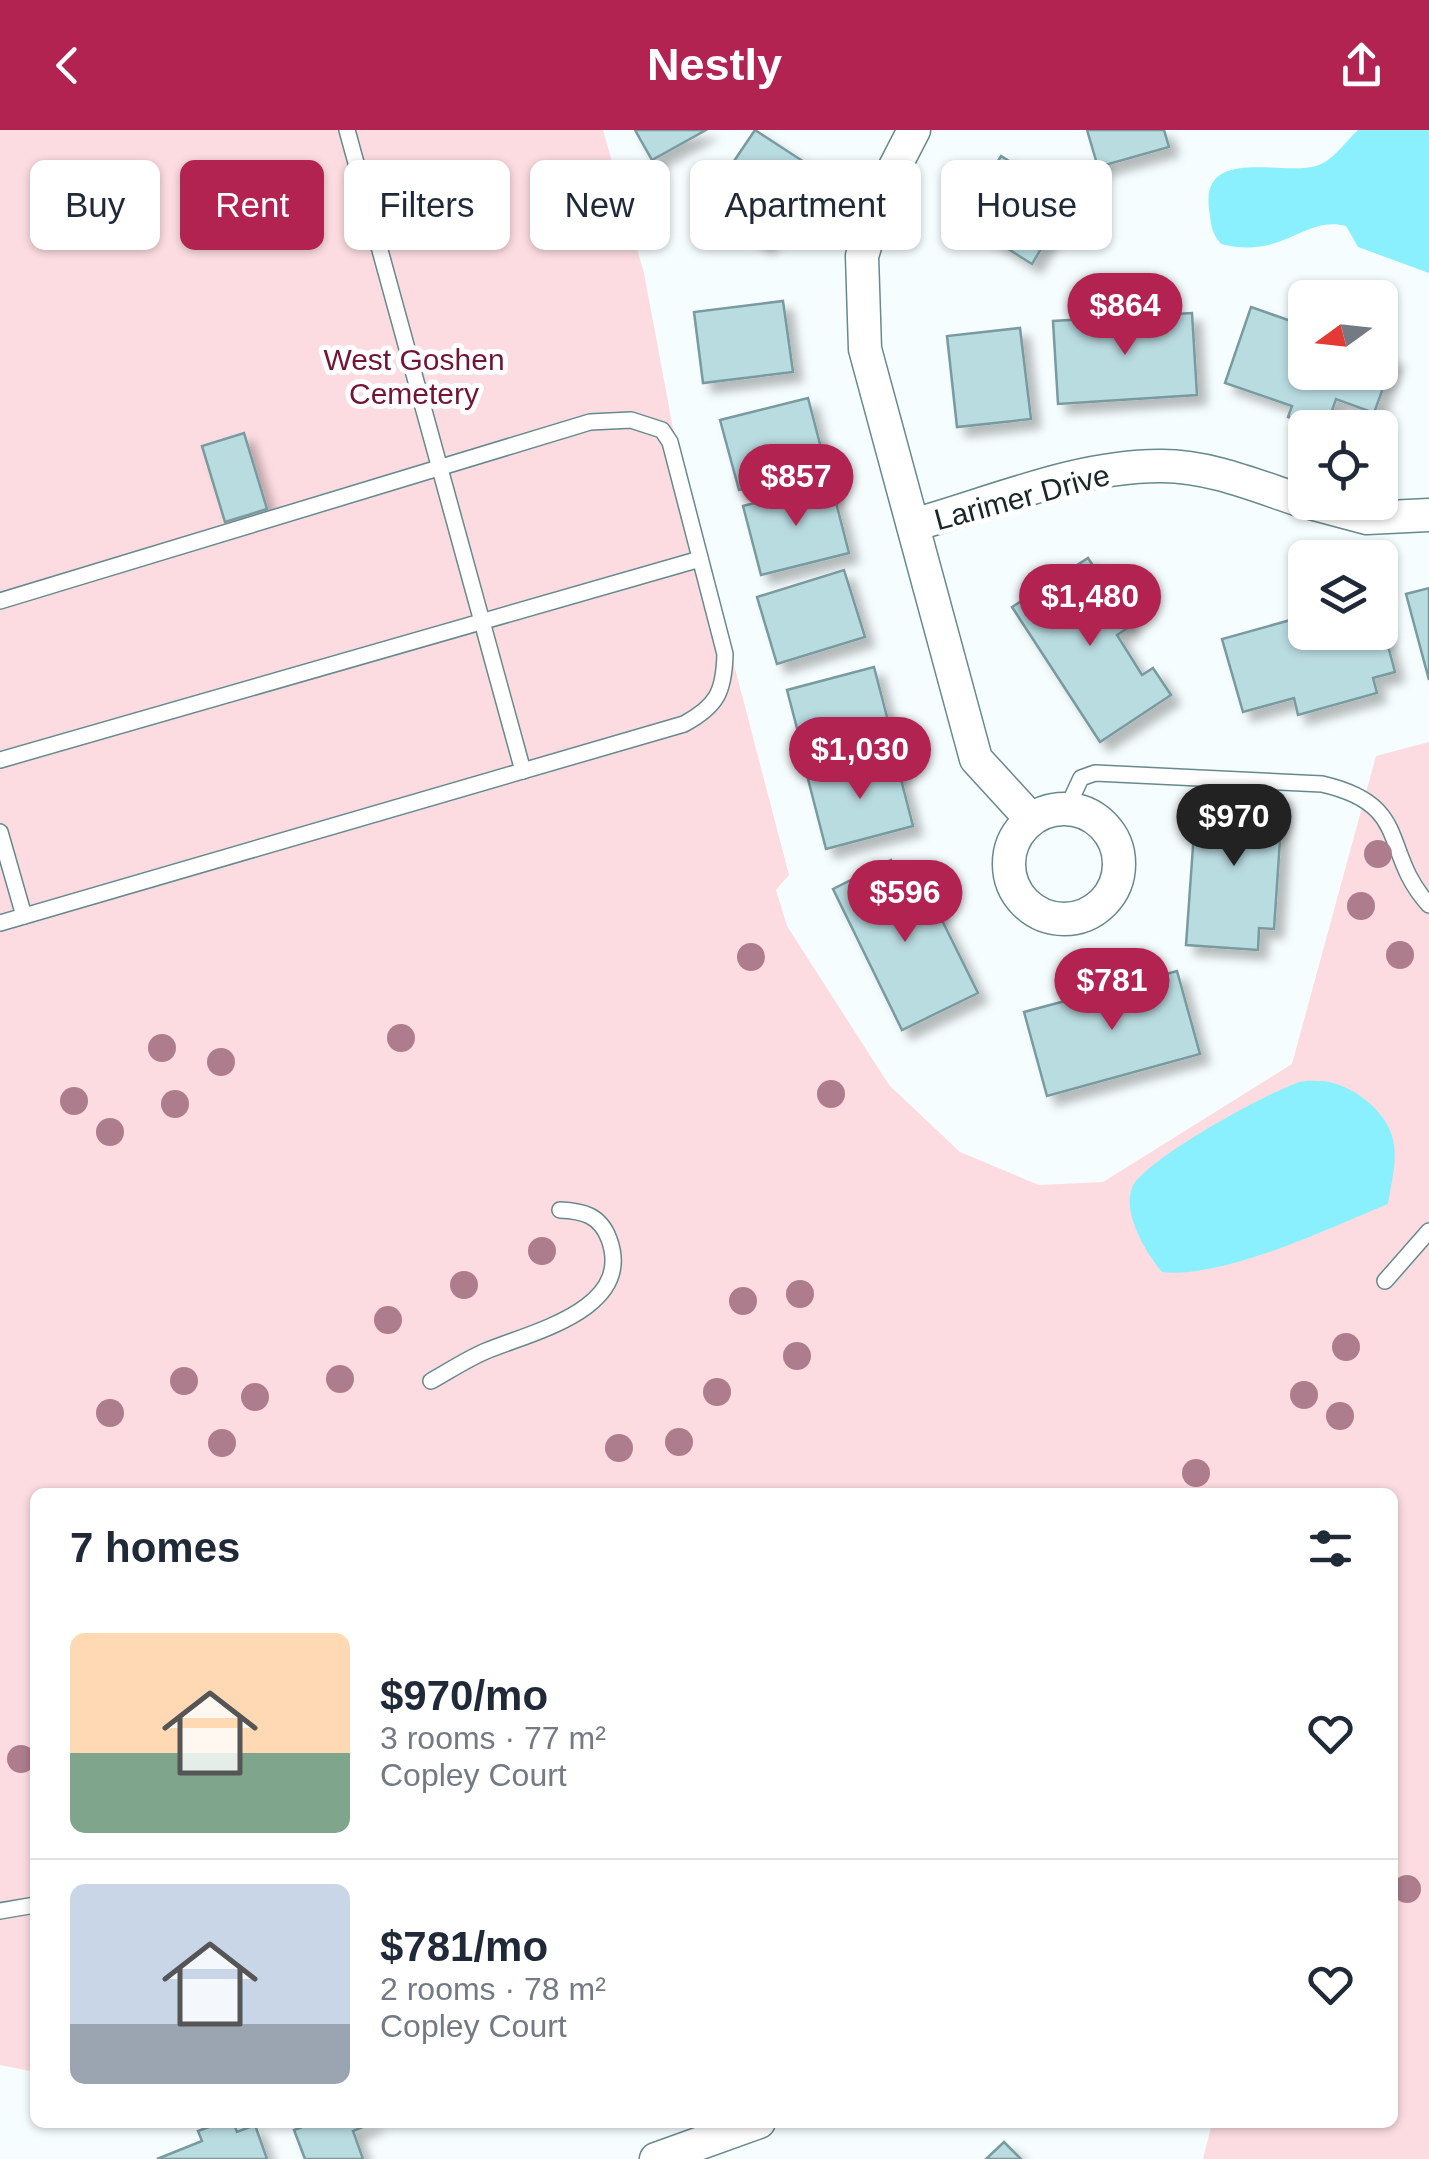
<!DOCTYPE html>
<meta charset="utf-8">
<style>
body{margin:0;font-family:Arial,sans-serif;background:#f2f2f3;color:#1f2937;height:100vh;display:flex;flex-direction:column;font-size:38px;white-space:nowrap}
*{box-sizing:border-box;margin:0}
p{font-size:32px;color:#747a83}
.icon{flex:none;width:55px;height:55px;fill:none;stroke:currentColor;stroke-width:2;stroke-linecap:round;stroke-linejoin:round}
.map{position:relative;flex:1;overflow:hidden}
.sheet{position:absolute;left:30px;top:1358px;width:1368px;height:640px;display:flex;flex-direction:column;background:#fff;border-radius:15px;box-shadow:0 2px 8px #0004}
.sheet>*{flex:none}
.banner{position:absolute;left:30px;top:30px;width:1370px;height:90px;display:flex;gap:20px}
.needle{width:65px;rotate:255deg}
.buttons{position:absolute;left:1288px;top:150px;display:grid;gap:20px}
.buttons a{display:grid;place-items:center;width:110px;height:110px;border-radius:15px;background:#fff;box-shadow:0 2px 8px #0004;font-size:50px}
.price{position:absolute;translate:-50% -85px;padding:0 22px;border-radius:35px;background:#b32352;color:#fff;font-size:32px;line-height:65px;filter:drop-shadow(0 2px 5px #0008)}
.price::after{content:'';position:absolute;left:50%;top:60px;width:30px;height:22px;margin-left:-15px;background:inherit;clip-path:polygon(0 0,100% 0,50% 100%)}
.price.current{background:#222;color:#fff}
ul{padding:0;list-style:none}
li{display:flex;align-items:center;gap:30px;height:250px;padding:0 40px}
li+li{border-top:2px solid #e0e1e3}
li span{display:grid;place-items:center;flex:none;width:280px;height:200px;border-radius:15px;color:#555}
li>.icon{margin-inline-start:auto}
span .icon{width:120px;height:120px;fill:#fffc;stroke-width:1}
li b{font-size:42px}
h2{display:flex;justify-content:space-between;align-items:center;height:120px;padding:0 40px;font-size:42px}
.pill{padding:0 35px;border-radius:15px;background:#fff;box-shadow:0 2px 8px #0004;font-size:35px;line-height:90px}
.pill.current{background:#b32352;color:#fff}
header{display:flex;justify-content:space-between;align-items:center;height:130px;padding:0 40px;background:#b32352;color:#fff;font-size:45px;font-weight:600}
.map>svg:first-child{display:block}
.green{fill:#fcdce1}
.water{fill:#8af0fd}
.building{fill:#b9dce1;stroke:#799ba0;stroke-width:2.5;filter:url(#shadow)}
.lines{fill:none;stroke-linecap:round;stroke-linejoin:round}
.service-casing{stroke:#67898d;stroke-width:18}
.minor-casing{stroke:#67898d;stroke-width:35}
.service{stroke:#fff;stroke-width:15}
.minor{stroke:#fff;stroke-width:32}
.tree{fill:#ad7d8e}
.labels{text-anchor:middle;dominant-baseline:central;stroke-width:10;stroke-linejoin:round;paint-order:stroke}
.park-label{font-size:30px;fill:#721533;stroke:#fff}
.street-label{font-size:30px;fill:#192729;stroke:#fff}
</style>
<header><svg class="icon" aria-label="back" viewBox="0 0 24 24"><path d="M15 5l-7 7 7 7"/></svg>Nestly<svg class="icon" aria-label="share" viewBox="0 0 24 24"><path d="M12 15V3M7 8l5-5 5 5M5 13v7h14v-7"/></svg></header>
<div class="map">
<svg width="1429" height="2029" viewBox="0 0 1429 2029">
<defs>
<filter id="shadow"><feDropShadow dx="9" dy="9" stdDeviation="5" flood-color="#0004"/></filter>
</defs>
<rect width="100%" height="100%" fill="#f6fdfe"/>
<polygon class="green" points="0,0 603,0 644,143 675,309 789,745 776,760 787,796 889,955 960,1022 1039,1055 1103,1052 1292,934 1376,626 1429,612 1429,2029 1203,2029 1212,1993 1392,1992 1392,1362 35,1362 35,1942 0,1935"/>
<g class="water">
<path d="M1358 0H1429V143L1358 117 1346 96C1304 85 1283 130 1221 114 1211 102 1211 94 1209 78 1201 16 1283 46 1316 36 1332 32 1346 11 1358 0Z"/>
<path d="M1323 951C1351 954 1387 980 1393 1010 1398 1031 1391 1053 1388 1074 1329 1098 1224 1149 1162 1142 1146 1123 1122 1083 1132 1058 1142 1031 1270 961 1300 952 1307 950 1316 951 1323 951Z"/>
</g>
<g class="building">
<polygon points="635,0 706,0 652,30"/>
<polygon points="755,0 815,39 764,114 705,74"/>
<polygon points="1087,0 1164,0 1169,17 1098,37"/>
<polygon points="1001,26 1071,69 1032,134 962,90"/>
<polygon points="783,171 793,242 703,253 694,182"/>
<polygon points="1251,177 1305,196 1305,242 1380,242 1380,223 1394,228 1374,283 1336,269 1326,298 1317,298 1288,287 1292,276 1225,253"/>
<polygon points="1192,183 1197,265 1058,274 1053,191"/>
<polygon points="1020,198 1031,289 957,297 947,206"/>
<polygon points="808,268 826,337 739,360 720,290"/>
<polygon points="244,303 267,379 225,392 202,316"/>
<polygon points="831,353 849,423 761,445 743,376"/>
<polygon points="1088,428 1132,495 1117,505 1142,545 1153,538 1171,565 1100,612 1012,477"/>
<polygon points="844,440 865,507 777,534 757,467"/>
<polygon points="1429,458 1429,550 1406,464"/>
<polygon points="1305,486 1305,502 1380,502 1380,486 1395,542 1373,548 1377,563 1298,585 1294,568 1243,582 1222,509"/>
<polygon points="874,537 892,606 805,629 787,560"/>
<polygon points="895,626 913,696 826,719 808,649"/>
<polygon points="1197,660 1283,666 1274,799 1259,798 1258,820 1186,815"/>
<polygon points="891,730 910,769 927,760 978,863 902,900 833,759"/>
<polygon points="1177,841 1200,924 1047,966 1024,882"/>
<polygon points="222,1992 233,1992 237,2002 255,1995 267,2029 157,2029 202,2011 198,2001"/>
<polygon points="316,1992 375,1992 353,2001 363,2029 305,2029 294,2000"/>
<polygon points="1004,2012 1021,2029 986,2029"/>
</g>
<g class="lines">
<g class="service-casing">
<g id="service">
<polyline points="347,0 523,641"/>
<path d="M0 471 590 292 631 290 662 300 670 312 725 524C724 562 717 576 684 594L0 793"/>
<polyline points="0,630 700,429"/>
<path d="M1067 678 1081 648 1095 643 1322 654C1413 675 1380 721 1429 775"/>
<polyline points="0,702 24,786"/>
<polyline points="1385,1151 1429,1101"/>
<path d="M431 1251C449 1241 467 1229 486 1221 531 1202 635 1180 609 1109 600 1085 583 1081 560 1080"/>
<polyline points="0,1781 35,1775"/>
</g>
</g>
<g class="minor-casing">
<g id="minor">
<polyline points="914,0 883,60 862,126 865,219 976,629 1031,689"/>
<polyline points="1307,372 1367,388 1429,385"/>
<path d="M913 395C992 373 1079 335 1162 336 1211 336 1259 357 1305 372"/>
<circle cx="1064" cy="734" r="55"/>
<polyline points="656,2029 759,1992"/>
</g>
</g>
<use href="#service" class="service"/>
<use href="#minor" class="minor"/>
</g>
<g class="tree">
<circle cx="1378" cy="724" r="14"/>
<circle cx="1361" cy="776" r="14"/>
<circle cx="1400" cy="825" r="14"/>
<circle cx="751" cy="827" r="14"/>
<circle cx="401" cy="908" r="14"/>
<circle cx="162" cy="918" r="14"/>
<circle cx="221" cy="932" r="14"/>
<circle cx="831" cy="964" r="14"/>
<circle cx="74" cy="971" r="14"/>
<circle cx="175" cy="974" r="14"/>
<circle cx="110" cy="1002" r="14"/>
<circle cx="542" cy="1121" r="14"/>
<circle cx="464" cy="1155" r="14"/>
<circle cx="800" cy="1164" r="14"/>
<circle cx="743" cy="1171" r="14"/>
<circle cx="388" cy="1190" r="14"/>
<circle cx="1346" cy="1217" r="14"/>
<circle cx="797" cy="1226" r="14"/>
<circle cx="340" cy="1249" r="14"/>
<circle cx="184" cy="1251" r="14"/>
<circle cx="717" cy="1262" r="14"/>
<circle cx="1304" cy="1265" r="14"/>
<circle cx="255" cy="1267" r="14"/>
<circle cx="110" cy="1283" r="14"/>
<circle cx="1340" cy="1286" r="14"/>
<circle cx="679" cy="1312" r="14"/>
<circle cx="222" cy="1313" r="14"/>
<circle cx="619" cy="1318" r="14"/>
<circle cx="1196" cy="1343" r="14"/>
<circle cx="21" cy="1629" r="14"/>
<circle cx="1407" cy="1759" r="14"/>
</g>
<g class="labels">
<g class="park-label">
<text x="414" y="229">West Goshen<tspan x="414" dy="34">Cemetery</tspan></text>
</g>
<g class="street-label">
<text transform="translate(1022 367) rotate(-15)">Larimer Drive</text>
</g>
</g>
</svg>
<div class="buttons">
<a><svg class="needle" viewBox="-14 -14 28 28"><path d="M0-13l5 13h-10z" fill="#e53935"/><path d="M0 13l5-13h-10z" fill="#747a83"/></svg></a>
<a><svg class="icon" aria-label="locate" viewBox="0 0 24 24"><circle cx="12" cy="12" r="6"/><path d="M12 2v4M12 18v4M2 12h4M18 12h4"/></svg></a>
<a><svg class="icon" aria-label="layers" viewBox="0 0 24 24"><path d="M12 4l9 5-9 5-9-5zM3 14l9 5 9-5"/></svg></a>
</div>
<b class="price" style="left:1125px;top:228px">$864</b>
<b class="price" style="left:796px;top:399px">$857</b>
<b class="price" style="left:1090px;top:519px">$1,480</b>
<b class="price" style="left:860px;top:672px">$1,030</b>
<b class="price current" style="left:1234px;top:739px">$970</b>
<b class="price" style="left:905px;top:815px">$596</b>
<b class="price" style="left:1112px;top:903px">$781</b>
<div class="banner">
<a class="pill">Buy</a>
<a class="pill current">Rent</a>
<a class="pill">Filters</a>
<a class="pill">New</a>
<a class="pill">Apartment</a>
<a class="pill">House</a>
</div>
<section class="sheet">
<h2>7 homes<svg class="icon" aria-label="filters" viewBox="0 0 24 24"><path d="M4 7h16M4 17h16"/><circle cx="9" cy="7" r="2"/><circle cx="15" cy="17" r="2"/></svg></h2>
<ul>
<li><span style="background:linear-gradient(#ffd9b3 60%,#7fa58c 0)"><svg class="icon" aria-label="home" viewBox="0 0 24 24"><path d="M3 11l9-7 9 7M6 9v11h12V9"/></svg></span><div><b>$970/mo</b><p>3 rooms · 77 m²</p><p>Copley Court</p></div><svg class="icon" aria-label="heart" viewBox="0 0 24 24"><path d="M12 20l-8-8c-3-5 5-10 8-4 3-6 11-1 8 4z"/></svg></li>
<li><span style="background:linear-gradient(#c9d6e8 70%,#9aa5b1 0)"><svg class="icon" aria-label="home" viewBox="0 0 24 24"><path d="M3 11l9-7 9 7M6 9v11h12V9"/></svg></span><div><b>$781/mo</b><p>2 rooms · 78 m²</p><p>Copley Court</p></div><svg class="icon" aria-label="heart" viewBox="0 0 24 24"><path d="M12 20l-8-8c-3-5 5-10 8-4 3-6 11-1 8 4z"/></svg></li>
</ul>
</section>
</div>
